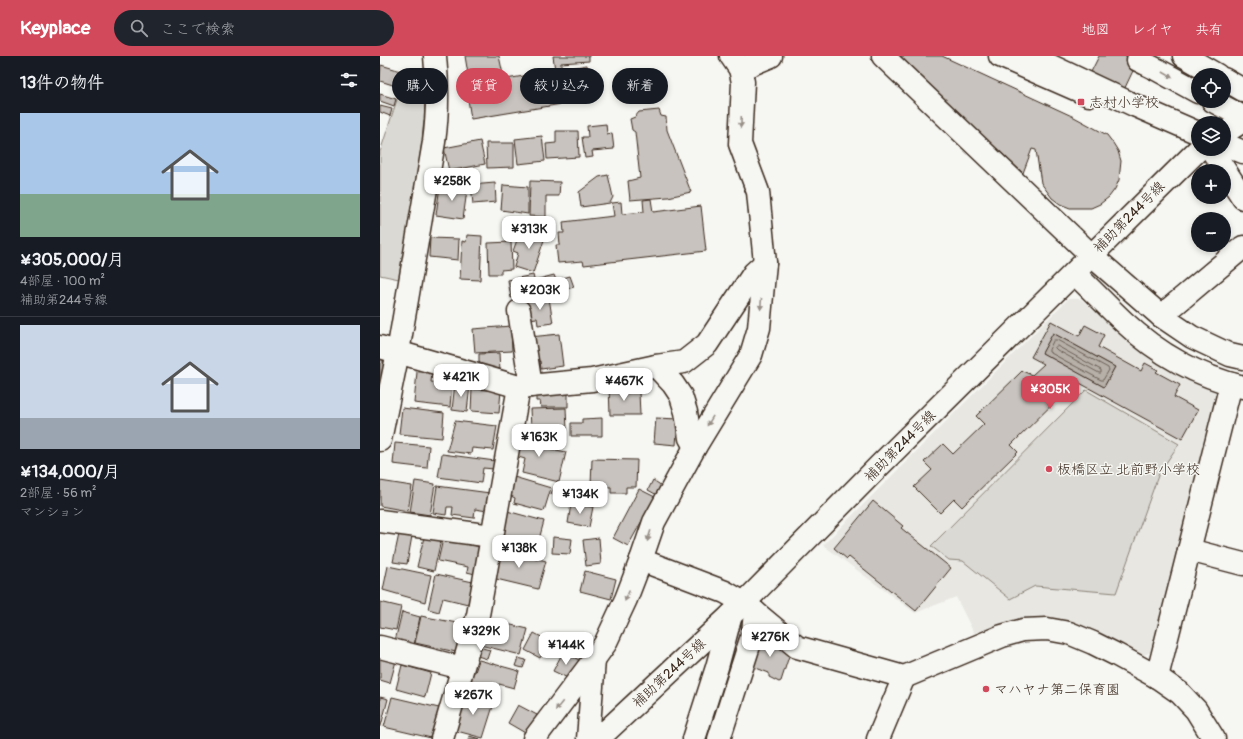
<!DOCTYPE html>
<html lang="ja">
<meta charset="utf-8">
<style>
body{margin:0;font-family:Pangolin,"Klee One",sans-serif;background:#20242c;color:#f1f3f6;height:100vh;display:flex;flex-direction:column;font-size:15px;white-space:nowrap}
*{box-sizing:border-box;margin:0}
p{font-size:13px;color:#9ea1a6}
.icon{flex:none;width:22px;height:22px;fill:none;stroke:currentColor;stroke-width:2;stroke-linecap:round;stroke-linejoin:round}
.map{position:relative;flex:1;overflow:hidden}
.drawer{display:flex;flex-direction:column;background:#171b24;width:380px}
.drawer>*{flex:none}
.banner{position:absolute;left:12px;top:12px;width:380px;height:36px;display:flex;gap:8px}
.controls{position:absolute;left:811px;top:12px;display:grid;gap:8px}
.controls a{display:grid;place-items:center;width:40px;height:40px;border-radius:50%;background:#171b24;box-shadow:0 2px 6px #0003;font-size:20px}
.price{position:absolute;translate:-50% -34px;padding:0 9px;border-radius:8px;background:#fff;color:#222;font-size:13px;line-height:26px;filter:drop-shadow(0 1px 2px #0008)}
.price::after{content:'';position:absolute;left:50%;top:24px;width:12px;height:9px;margin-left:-6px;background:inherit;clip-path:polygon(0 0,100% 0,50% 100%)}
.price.current{background:#d1495b;color:#fff}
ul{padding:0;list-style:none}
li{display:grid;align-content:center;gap:8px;height:212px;padding:0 20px}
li+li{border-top:1px solid #363941}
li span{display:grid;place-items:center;height:124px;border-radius:0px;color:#555}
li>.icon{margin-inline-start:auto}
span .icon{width:72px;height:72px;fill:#fffc;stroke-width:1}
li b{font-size:17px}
h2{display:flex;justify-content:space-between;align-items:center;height:48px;padding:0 20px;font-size:17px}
.chip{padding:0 14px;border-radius:18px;background:#171b24;box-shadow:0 2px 6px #0003;font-size:14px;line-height:36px}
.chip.current{background:#d1495b;color:#fff}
header{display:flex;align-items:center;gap:24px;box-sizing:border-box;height:56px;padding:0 20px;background:#d1495b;color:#fff}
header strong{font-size:19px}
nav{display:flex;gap:22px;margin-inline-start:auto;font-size:14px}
.search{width:280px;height:36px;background:#20242c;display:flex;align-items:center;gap:10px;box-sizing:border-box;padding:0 14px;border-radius:22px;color:#9ea1a6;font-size:15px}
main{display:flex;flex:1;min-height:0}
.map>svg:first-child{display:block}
.built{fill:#e8e7e2}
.green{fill:#dad9d3;stroke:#8a8278}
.water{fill:#b6b0a9;stroke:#857a71}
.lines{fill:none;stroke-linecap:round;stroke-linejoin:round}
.shore{stroke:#6c6056;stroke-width:1}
.building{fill:#c8c3be;stroke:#3b2a1e;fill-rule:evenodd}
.minor-casing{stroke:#3b2a1e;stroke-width:25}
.highway-casing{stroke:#3b2a1e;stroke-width:25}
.minor{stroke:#f6f6f2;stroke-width:22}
.highway{stroke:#f6f6f2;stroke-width:22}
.oneway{fill:#989088}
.poi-dot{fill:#d1495b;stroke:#f6f6f2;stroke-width:1.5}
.labels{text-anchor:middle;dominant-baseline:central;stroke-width:3;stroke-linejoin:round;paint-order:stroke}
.poi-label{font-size:14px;fill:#3b2a1e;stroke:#f6f6f2;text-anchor:start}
.street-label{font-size:14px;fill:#3b2a1e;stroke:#f6f6f2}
</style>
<header>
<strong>Keyplace</strong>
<div class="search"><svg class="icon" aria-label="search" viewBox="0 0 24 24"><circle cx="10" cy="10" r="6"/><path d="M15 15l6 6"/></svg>ここで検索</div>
<nav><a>地図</a><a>レイヤ</a><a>共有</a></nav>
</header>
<main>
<section class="drawer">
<h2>13件の物件<svg class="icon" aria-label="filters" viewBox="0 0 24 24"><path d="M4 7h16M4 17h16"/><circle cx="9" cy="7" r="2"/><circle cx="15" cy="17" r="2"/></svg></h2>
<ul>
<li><span style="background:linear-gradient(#a9c7e8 65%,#7fa58c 0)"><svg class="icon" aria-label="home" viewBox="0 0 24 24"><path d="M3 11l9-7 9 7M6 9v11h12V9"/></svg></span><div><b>¥305,000/月</b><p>4部屋 · 100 m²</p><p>補助第244号線</p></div></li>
<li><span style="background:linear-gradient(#c9d6e8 75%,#9aa5b1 0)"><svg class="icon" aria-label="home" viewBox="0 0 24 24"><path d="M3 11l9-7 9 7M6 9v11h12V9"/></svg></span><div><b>¥134,000/月</b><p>2部屋 · 56 m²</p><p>マンション</p></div></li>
</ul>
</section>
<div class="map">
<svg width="863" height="683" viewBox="0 0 863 683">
<rect width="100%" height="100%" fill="#f6f6f2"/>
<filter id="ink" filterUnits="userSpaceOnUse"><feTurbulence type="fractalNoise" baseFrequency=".025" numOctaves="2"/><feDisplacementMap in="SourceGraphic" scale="8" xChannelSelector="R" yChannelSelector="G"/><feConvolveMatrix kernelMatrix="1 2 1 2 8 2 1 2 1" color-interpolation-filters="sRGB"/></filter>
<g filter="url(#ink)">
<polygon class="built" points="688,243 701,243 727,266 771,301 835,332 840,337 771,596 761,600 707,571 671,561 638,562 594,577 576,541 535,557 443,489"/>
<g class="green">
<path d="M25 19 46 25C45 91 30 158 19 223L0 219V96Z"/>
<polygon points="706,334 799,388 779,417 736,537 655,530 630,543 583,505 569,504 551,490"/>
</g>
<polygon class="water" points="673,277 735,311 724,331 662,297"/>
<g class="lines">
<g class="shore">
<polygon points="674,284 677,284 728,312 729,314 723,324 721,324 669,296 669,294"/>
<polygon points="677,290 721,314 721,317 719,317 677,294 675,292"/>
</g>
</g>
<g class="building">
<polygon points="85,0 119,0 124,23 119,24 118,19 89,24"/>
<polygon points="173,0 209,0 209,5 181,7 181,13 175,14"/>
<polygon points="516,0 562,0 694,61 727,79 733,87 738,95 741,105 739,124 735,133 729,141 720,148 711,152 690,152 680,148 672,142 661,127 656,94 652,93 643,117"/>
<polygon points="719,0 760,0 742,38 708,22"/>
<polygon points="1,9 21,15 16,30 0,25"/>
<polygon points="207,9 212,43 91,63 86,30"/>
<polygon points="0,38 16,43 14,50 0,45"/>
<polygon points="0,50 12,53 10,60 0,56"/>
<polygon points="279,54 281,60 286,61 287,74 311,136 288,141 250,144 248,125 260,122 255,76 252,74 250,63 255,61 259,56"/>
<polygon points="226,68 227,78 232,77 234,93 212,95 213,101 205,102 202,81 208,81 207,70"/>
<polygon points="176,75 198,75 199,101 167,103 166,88 176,87"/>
<polygon points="162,80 165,105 138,108 135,83"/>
<polygon points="100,85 105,108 69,115 64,92"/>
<polygon points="106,87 134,87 134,111 107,112"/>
<polygon points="228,119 233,141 230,147 201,151 199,136 219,121"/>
<polygon points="150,125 180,126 179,140 166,140 166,161 149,160"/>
<polygon points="115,127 116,146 93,148 91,129"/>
<polygon points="123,129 148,131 148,158 121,154"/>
<polygon points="60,130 87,134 83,163 56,159"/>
<polygon points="271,143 273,156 321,150 326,195 204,209 203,205 178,207 176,189 180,189 179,177 184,177 183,166 234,160 232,147 241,146 242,158 264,156 263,144"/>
<polygon points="150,171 165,175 162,183 164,184 153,217 134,211 138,197 133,195 137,184 142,185"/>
<polygon points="87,179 102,180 100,224 80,223 82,185 86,186"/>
<polygon points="50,182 79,183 78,204 49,201"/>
<polygon points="131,186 132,213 121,214 121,218 109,218 108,187"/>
<polygon points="153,219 157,236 131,242 128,224"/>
<polygon points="174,219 176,224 190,220 194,231 159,240 155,224"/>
<polygon points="169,242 173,267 158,269 157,262 148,263 146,245"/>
<path d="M671 265 699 280 705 269 724 279 718 291 761 315 765 307 778 314 776 316 800 329 794 341 818 354 802 383 696 325 631 389 638 396 582 451 574 443 560 457 534 431 552 414 544 406 563 388 573 398 604 368 596 360 642 315 652 319 664 308 651 301ZM673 277 735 311 724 331 662 297Z"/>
<polygon points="131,270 132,295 95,297 93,273"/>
<polygon points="179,278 183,310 161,313 160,305 153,306 150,281"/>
<polygon points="119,297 120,316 110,316 99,306 99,298"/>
<polygon points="0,303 3,303 4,331 0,331"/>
<polygon points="37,316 52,317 51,326 72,328 70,351 34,347"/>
<polygon points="75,327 90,329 87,356 72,354"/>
<polygon points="229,330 243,330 243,337 259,336 260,359 230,359"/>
<polygon points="92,333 121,335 119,357 91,355"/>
<polygon points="156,334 188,334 188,351 161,351 160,345 156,345"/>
<polygon points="22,352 64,357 62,382 19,378"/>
<polygon points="186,352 187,374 159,375 159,372 151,372 150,353"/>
<polygon points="222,362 222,380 191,380 191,367 202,367 202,363"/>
<polygon points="276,362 298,363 296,389 274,387"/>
<polygon points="75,365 117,370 113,394 92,392 91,398 67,395"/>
<polygon points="136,375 154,379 152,389 186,396 179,426 142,417 145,403 135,400"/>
<polygon points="15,387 49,390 47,412 13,408"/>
<polygon points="62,398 115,405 114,413 103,412 101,427 58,421"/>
<polygon points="212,403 257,404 256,431 246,431 246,437 231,437 231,431 211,430"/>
<polygon points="134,421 171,432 164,455 134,447 135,442 129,439"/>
<polygon points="273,424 282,430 277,439 268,434"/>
<polygon points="0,425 32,430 28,455 0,450"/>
<polygon points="35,425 55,428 50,459 30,456"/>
<polygon points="57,430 110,437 107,455 95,453 94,462 72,459 73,451 67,451 66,459 53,457"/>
<polygon points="174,431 187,436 184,443 171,438"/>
<polygon points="259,433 275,441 248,490 233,482"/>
<polygon points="493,445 523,470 521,472 571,512 536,555 469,501 467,503 454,492"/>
<polygon points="191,448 213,451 209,471 188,467"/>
<polygon points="127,455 164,465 157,491 120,482"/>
<polygon points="19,478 32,480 27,508 13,506"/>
<polygon points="44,481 61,484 54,515 37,511"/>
<polygon points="173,481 192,483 190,498 172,497"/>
<polygon points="219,482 221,508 206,510 203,484"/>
<polygon points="63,483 101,491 95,518 87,516 88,511 58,505"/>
<polygon points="120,493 166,505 158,533 112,522"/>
<polygon points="8,510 51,519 45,546 3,534"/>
<polygon points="205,515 236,523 231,543 200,535"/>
<polygon points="56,518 93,526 88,548 63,542 59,556 48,553"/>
<polygon points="0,546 21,551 16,574 0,571"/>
<polygon points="22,556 40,561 34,589 15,585"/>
<polygon points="41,560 82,568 76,596 35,587"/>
<polygon points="106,563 148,573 141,599 100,589"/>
<polygon points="154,577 169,585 160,602 145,594"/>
<polygon points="388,579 410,597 401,625 399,626 389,621 389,617 371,610 377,583"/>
<polygon points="94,590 110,594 107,603 91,598"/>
<polygon points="183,596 199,604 190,623 173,615"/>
<polygon points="0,601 16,605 10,627 0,624"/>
<polygon points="138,602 146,604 143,612 135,610"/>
<polygon points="99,604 139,615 134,632 119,628 115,641 85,633 90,615 95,616"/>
<polygon points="22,609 51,617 45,641 16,633"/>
<polygon points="84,638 114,647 103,682 73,674"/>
<polygon points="0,641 8,643 1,670 0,670"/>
<polygon points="12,641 59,652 51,682 4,671"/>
<polygon points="138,649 157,659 147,678 128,667"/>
<polygon points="89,680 100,683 88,683"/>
</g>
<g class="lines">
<g class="minor-casing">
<g id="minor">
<polyline points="503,0 711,199 781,260 812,281 850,299 863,302"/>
<polyline points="620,0 709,39"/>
<polyline points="804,0 837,19"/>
<polyline points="360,13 391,0"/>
<polyline points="844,23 863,34"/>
<polyline points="844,77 863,65"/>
<polyline points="831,93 863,142"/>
<path d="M694 217C711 233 727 250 744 266 778 298 818 320 863 331"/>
<polyline points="139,255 151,330"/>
<polyline points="781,260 863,191"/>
<polyline points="0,291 139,331 212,324 276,310 304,306 327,288 374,217 385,207"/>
<polyline points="276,310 293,328 301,340 306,356 310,382 315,391"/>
<path d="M0 384 18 296 54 86C58 57 58 30 55 0"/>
<polyline points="0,465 112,480"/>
<polyline points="809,494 863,508"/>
<polyline points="261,504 345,536 364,547 417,591 524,621 622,580 643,574 667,573 689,577 713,587 737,599 777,621 800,637 816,654 834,683"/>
<polyline points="0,591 82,612"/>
<polyline points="777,621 851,328"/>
<polyline points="62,683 98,559 139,331"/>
<polyline points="154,683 207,613 225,588 246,543 261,504 274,466 315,391 371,299 379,272 385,207 378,136 360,88 363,26 360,13 351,0"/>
<polyline points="208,683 214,604"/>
<polyline points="218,683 364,547 500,409 819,93"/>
<polyline points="314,683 337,611 351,559"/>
<polyline points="339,683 373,577 375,556"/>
<polyline points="498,683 524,621"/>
</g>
</g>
<g class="highway-casing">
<g id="highway">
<polyline points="650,0 754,49 818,77"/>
<polyline points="758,4 776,13 818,36"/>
<polyline points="833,45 863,61"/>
<polyline points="844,88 863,96"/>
</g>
</g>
<use href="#minor" class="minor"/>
<use href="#highway" class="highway"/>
</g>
<defs><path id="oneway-solid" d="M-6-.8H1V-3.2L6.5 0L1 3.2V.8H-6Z"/></defs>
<g class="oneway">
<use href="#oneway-solid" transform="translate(788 19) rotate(30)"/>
<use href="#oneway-solid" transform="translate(361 66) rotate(93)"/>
<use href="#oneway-solid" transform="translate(381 248) rotate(95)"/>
<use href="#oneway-solid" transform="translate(330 365) rotate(121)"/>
<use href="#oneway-solid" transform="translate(269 480) rotate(108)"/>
<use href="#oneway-solid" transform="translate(247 540) rotate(113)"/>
<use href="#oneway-solid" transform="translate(179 650) rotate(128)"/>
</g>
</g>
<g class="poi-dot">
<rect x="697" y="42" width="8" height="8" rx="2"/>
<circle cx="669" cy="413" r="4"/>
<circle cx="606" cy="633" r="4"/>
</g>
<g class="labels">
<g class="poi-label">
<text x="709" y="46">志村小学校</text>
<text x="677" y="413">板橋区立 北前野小学校</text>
<text x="614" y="633">マハヤナ第二保育園</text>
</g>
<g class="street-label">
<text transform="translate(749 161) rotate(-45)">補助第244号線</text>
<text transform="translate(520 390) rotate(-45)">補助第244号線</text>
<text transform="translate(289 617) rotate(-43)">補助第244号線</text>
</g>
</g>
</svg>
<div class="controls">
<a><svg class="icon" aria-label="locate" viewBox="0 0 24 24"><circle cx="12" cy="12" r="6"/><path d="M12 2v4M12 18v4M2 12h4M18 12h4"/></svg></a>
<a><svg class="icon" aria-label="layers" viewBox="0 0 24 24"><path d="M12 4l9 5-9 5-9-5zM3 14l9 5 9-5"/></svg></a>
<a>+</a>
<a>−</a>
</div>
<b class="price" style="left:72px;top:146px">¥258K</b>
<b class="price" style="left:149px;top:194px">¥313K</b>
<b class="price" style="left:160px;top:255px">¥203K</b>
<b class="price" style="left:81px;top:342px">¥421K</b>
<b class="price" style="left:244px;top:346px">¥467K</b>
<b class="price current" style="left:670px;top:354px">¥305K</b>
<b class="price" style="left:159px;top:402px">¥163K</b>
<b class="price" style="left:200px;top:459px">¥134K</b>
<b class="price" style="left:139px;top:513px">¥138K</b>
<b class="price" style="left:101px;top:596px">¥329K</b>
<b class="price" style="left:390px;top:602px">¥276K</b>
<b class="price" style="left:186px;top:610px">¥144K</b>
<b class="price" style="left:93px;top:660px">¥267K</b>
<div class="banner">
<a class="chip">購入</a>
<a class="chip current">賃貸</a>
<a class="chip">絞り込み</a>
<a class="chip">新着</a>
</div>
</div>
</main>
